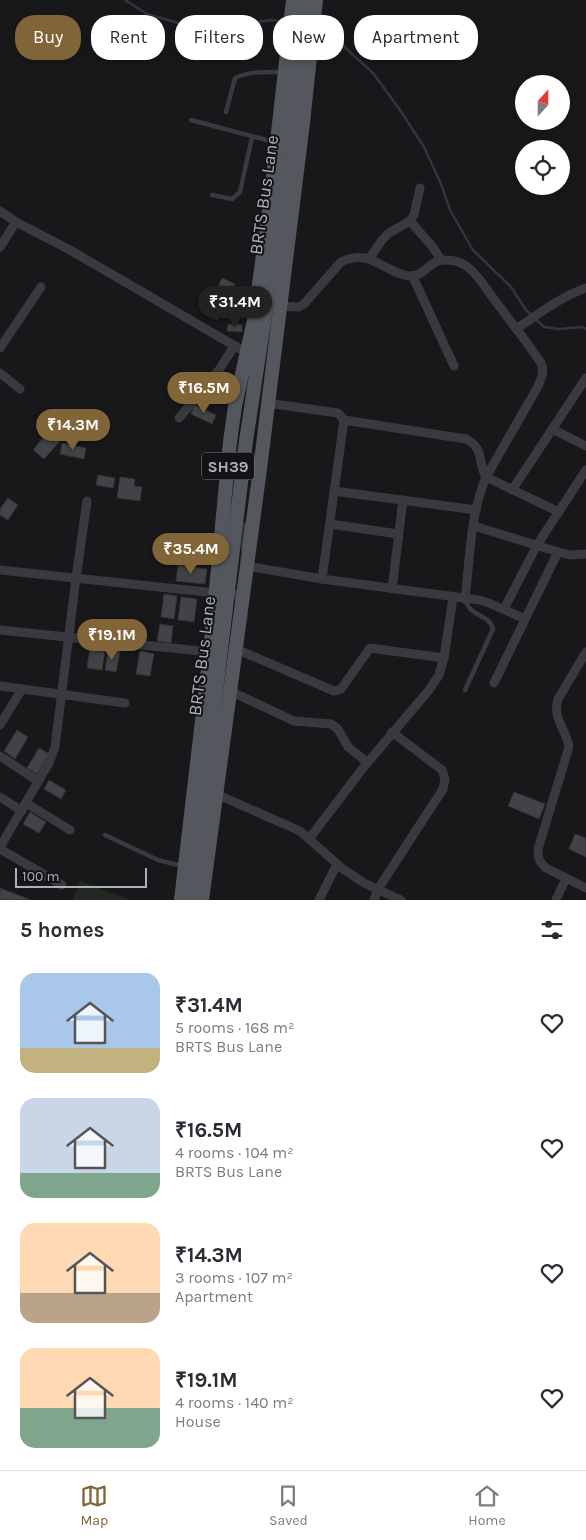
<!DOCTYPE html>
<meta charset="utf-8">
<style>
body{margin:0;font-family:Karla,sans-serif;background:#f2f2f3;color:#2b2b33;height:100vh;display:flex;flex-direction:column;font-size:19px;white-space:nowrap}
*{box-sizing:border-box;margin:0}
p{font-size:16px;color:#7c7c81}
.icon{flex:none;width:28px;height:28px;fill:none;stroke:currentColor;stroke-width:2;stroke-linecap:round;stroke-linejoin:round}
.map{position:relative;height:900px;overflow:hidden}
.details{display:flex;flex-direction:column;background:#fff;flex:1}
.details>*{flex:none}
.top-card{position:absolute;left:15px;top:15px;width:556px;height:45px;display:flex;gap:10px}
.needle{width:32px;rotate:21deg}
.buttons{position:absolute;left:515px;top:75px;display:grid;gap:10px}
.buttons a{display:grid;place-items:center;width:55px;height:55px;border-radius:50%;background:#fff;box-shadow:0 2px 8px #0003;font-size:25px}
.scale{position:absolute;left:15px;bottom:12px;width:132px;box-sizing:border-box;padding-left:5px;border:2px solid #abb0b9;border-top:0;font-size:14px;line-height:18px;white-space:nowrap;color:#abb0b9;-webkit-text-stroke:4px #131315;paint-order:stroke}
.price{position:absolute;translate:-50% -42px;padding:0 11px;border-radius:18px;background:#816438;color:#fff;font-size:16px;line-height:32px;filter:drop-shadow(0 1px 2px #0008)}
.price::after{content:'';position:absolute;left:50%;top:30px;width:15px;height:11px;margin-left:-8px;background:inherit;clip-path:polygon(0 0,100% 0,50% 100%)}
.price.on{background:#222;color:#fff}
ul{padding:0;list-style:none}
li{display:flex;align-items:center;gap:15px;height:125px;padding:0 20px}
li span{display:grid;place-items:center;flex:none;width:140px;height:100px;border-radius:15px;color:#555}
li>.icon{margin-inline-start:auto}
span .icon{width:60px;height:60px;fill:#fffc;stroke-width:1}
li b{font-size:21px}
h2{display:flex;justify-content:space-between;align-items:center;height:60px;padding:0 20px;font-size:21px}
.pill{padding:0 18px;border-radius:20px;background:#fff;box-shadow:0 2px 8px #0003;font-size:18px;line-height:45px}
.pill.on{background:#816438;color:#fff}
.tabs{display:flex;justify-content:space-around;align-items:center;height:70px;border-top:1px solid #e1e1e2;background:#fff;font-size:14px;color:#7c7c81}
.tabs a{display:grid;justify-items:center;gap:2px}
.tabs .on{color:#816438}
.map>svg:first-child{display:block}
.green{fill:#202821}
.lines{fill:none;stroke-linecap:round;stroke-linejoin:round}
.stream{stroke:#2e373e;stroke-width:2.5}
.building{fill:#424347;stroke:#323236}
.lane{stroke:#393a3f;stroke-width:4.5}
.street{stroke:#393a3f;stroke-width:9}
.primary{stroke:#55575e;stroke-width:14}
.labels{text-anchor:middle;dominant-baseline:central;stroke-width:4;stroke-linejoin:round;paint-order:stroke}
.shield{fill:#131315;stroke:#7d8188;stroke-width:1}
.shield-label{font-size:16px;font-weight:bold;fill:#abb0b9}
.street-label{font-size:18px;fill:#abb0b9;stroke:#131315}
</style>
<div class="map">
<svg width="586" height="900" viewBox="0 0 586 900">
<rect width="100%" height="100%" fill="#18181a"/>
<polygon class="green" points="80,881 131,900 73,900"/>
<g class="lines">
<g class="stream">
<polyline points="125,0 147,14 182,24 229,27 270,20 280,21"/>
<polyline points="327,26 339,42 373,73 400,110 424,147 441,184 450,210 473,250 511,287 526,310 544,327 559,329 583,327 586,329"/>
</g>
</g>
<g class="building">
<polygon points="222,278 235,284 229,296 233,298 229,306 225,304 217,320 202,313 208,302 210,303"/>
<polygon points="228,324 242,325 242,332 227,331"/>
<polygon points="195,405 216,415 212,424 191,414"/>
<polygon points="49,431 60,441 44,459 33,450"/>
<polygon points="62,443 86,448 84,459 60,454"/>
<polygon points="98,475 115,478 113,488 96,485"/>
<polygon points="120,477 135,479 134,486 142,487 140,501 117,498"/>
<polygon points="8,498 18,505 8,520 0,515 0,509"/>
<polygon points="244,523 248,523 245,551 241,550"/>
<polygon points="178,565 207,569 205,584 176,581"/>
<polygon points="164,594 177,596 174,619 161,617"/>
<polygon points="181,597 197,599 194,622 178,620"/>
<polygon points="160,624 173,626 171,643 157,641"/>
<polygon points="90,648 105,650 102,670 87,668"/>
<polygon points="108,650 120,652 116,672 105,670"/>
<polygon points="140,651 154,654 150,676 136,674"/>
<polygon points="17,730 28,737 15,759 4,751"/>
<polygon points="39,748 49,754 37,774 27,768"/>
<polygon points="49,780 66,790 61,799 44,789"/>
<polygon points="514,792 545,804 539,819 508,806"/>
<polygon points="30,812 46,822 39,833 23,824"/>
<polygon points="575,834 586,838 586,857 569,849"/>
<polygon points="0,888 31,900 0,900"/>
</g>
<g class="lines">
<g class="lane">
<path d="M226 112 235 78C250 71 267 72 283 72"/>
<polyline points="191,120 274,142"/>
<polyline points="212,195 232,199 240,192 252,137"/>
<path d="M465 599C470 618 489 613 493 629L465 690"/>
<polyline points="105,835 158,860 182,866"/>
</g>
<g class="street">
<polyline points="0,211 16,222 70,250 247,353"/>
<polyline points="410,221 432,246 441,260"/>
<polyline points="0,247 16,222"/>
<polyline points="369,259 382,240 389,233 410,221 414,215 420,188"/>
<polyline points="413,277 454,366"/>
<path d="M280 306 299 307 304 304 341 262C368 249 380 268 404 275 424 281 428 259 445 260 451 260 458 261 463 264 477 272 486 289 496 302 511 322 527 342 541 363 545 373 541 379 537 388L486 477C470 515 470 558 465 599"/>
<path d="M516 329C539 314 560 297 586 288"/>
<polyline points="0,348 41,287"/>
<polyline points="0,373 20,389"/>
<polyline points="267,403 338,413 344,420 322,579"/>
<polyline points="179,418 219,370 234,346"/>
<path d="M344 420 466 439C485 449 477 461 486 477L559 512"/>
<polyline points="552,429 586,446"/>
<polyline points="512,490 586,378"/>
<polyline points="334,491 476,510"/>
<polyline points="330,524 398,534"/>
<polyline points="474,526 558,552 570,555 586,554"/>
<polyline points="247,566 322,579 479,600 489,603 525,619"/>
<polyline points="0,570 243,596"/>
<polyline points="392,589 403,500"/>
<polyline points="504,609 537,545 586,470"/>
<polyline points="0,630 210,652"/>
<polyline points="236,649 334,691 341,689 370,648 444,658"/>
<path d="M586 652 558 699C552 718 566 729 569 747L538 849C538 858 539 862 546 868L586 888"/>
<polyline points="494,683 558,552"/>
<polyline points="0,686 125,703"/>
<polyline points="230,691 294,721 331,724 338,729 348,747 367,762"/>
<polyline points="0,725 22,689"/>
<polyline points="0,756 38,781"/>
<polyline points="216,794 300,831 343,869 364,883 401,900"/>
<polyline points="0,797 22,811"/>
<polyline points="26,803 70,830"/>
<polyline points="309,839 363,768 429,690 439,675 444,658 453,597"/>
<polyline points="0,847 49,763 55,747 76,578 87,501"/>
<polyline points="0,849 62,885"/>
<polyline points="319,900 337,864"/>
<polyline points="374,900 378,889 443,789 445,779 442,770 392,732"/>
<polyline points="556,900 566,878"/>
</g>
<g class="primary">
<polyline points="181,900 210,652 230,442 235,406 254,320 269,212 293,0"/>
<polyline points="191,900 246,441 289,156 304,0"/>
<polyline points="202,900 260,469 303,123 316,0"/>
</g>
</g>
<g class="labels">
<rect class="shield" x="202" y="452.5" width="52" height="27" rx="4"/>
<g class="shield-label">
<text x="228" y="466">SH39</text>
</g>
<g class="street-label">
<text transform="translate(264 195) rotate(-82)">BRTS Bus Lane</text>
<text transform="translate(202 656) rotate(-83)">BRTS Bus Lane</text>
</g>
</g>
</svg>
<div class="buttons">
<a><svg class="needle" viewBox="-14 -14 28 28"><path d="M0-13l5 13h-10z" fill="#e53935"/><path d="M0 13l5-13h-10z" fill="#7c7c81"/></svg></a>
<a><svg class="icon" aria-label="locate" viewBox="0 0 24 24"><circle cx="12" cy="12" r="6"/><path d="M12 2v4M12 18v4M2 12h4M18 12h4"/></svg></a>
</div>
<div class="scale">100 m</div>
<b class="price on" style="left:235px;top:328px">₹31.4M</b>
<b class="price" style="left:204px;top:414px">₹16.5M</b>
<b class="price" style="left:73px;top:451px">₹14.3M</b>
<b class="price" style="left:191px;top:575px">₹35.4M</b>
<b class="price" style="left:112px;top:661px">₹19.1M</b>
<div class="top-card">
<a class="pill on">Buy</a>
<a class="pill">Rent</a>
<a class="pill">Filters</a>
<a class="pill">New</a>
<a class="pill">Apartment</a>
</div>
</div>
<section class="details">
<h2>5 homes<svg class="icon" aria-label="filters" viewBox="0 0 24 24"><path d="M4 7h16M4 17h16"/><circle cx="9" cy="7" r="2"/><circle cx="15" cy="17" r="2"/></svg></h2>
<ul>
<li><span style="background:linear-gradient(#a9c7e8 75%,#c2b280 0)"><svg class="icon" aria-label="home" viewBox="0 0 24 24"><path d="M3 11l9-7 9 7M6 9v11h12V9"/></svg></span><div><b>₹31.4M</b><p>5 rooms · 168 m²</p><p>BRTS Bus Lane</p></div><svg class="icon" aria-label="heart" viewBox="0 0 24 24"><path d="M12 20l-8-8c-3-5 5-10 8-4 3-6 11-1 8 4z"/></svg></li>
<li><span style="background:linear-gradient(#c9d6e8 75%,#7fa58c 0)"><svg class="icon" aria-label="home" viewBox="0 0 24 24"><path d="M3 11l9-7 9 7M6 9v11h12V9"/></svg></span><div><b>₹16.5M</b><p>4 rooms · 104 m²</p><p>BRTS Bus Lane</p></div><svg class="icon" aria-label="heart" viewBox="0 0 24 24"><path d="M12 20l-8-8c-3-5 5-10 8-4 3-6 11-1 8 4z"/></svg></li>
<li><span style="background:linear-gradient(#ffd9b3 70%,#b9a48a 0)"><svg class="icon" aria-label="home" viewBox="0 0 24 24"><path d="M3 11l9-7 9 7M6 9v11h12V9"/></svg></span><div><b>₹14.3M</b><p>3 rooms · 107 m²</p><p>Apartment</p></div><svg class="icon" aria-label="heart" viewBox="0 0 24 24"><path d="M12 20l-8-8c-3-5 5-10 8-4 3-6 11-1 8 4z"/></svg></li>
<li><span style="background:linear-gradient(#ffd9b3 60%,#7fa58c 0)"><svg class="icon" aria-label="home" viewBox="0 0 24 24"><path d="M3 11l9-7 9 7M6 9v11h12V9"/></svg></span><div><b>₹19.1M</b><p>4 rooms · 140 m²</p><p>House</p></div><svg class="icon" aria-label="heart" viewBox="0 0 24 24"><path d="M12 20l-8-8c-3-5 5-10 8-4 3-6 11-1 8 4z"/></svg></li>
</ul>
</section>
<nav class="tabs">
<a class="on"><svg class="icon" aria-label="map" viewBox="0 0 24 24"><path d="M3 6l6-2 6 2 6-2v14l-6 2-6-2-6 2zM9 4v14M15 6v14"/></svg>Map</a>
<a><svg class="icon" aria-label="saved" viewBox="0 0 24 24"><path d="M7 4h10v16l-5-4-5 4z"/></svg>Saved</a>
<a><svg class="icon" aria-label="home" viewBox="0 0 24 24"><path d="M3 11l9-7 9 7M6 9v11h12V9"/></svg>Home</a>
</nav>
